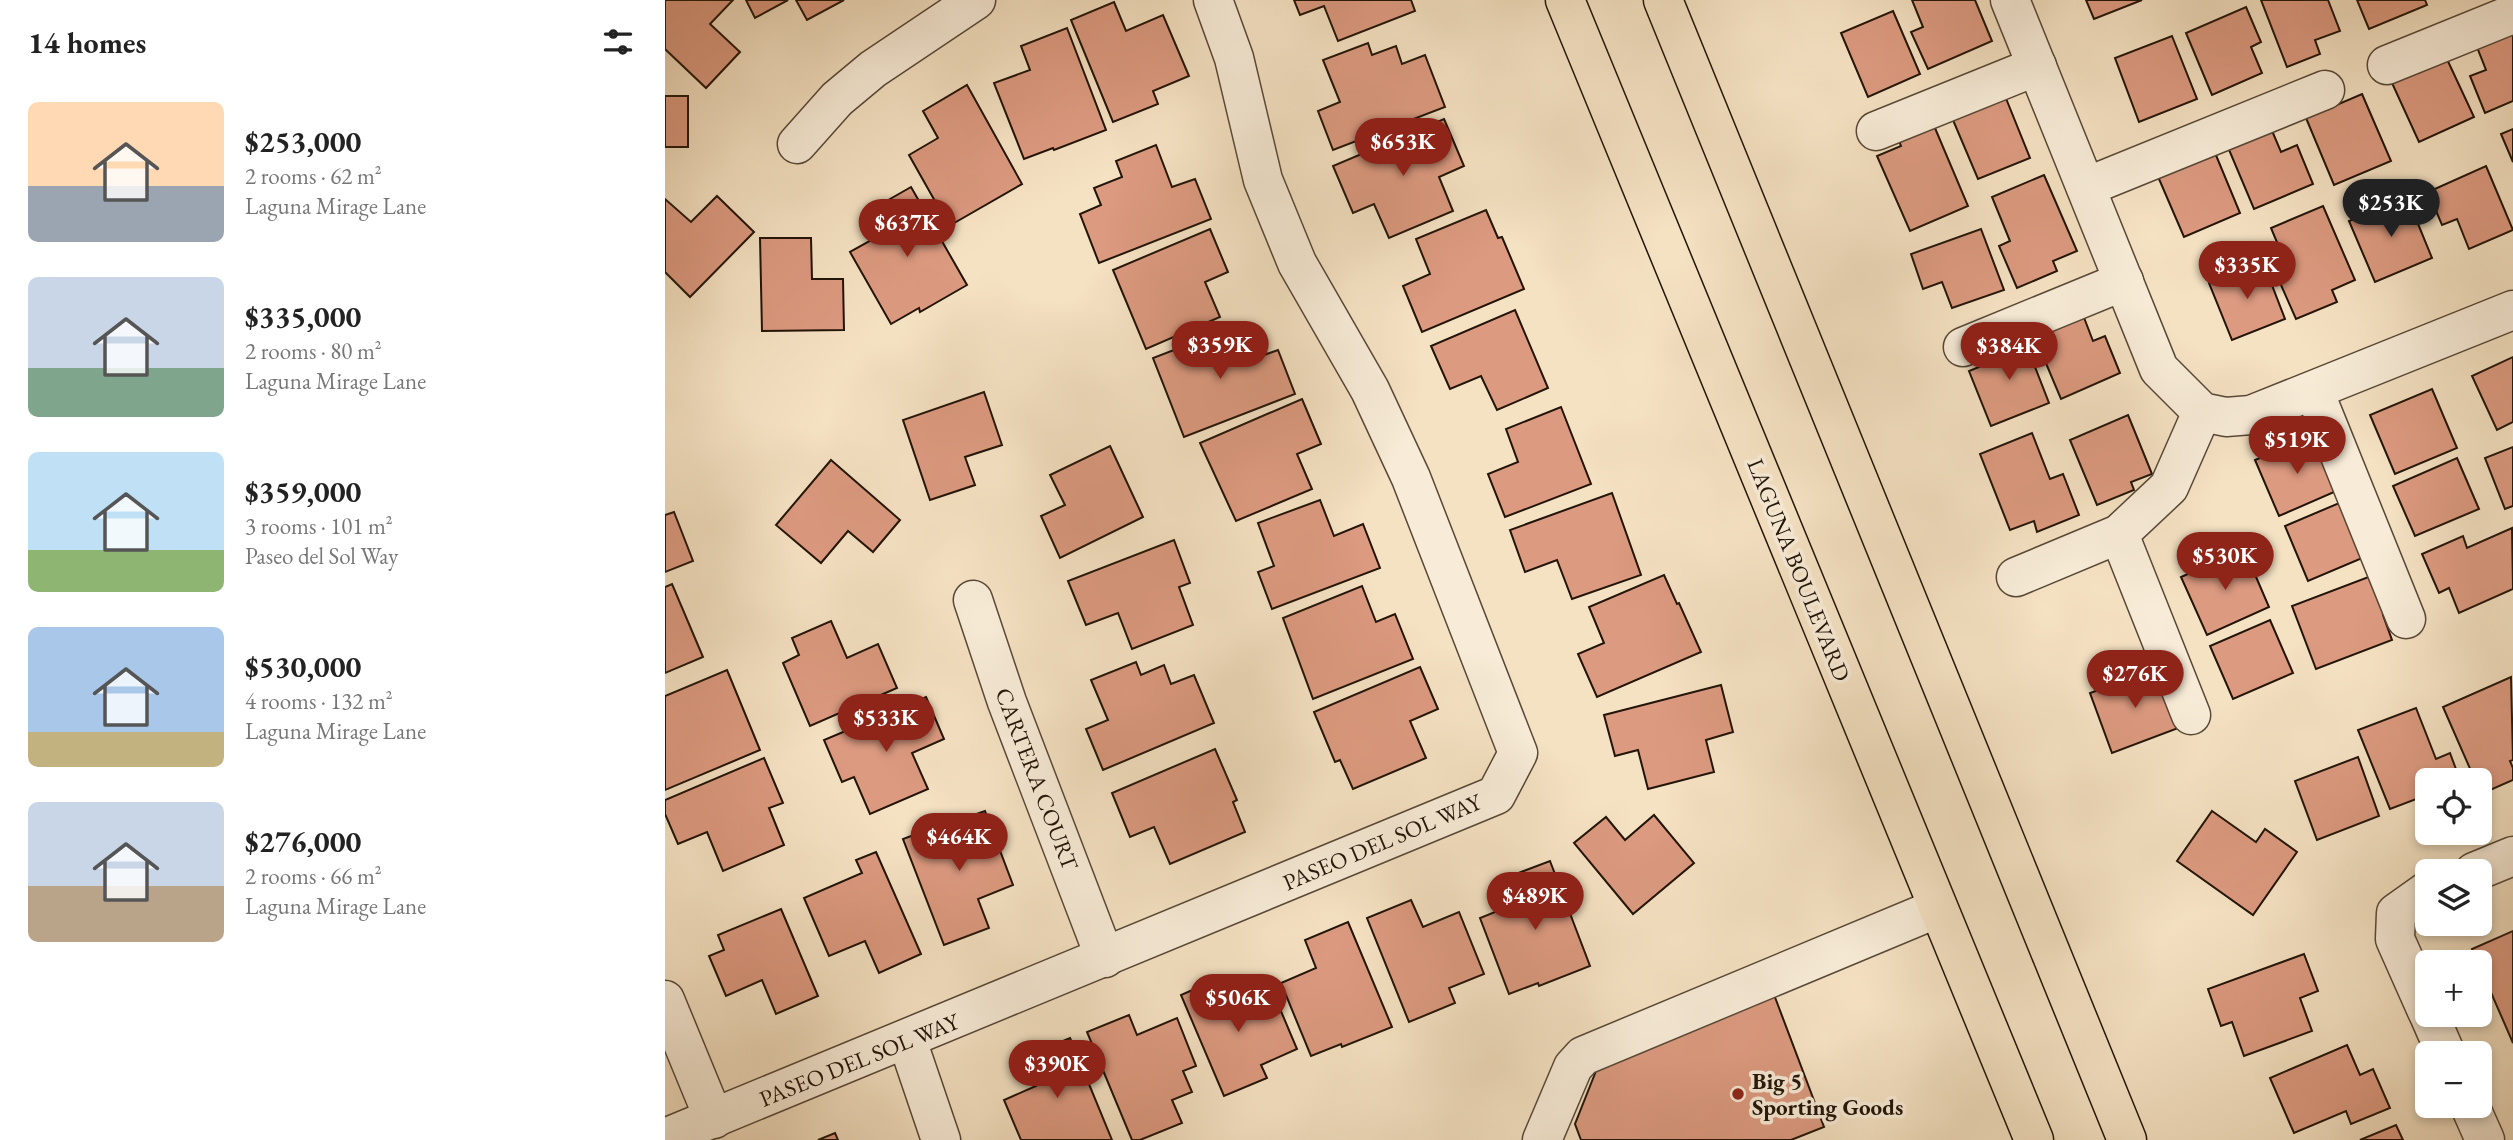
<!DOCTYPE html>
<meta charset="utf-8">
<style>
body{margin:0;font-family:"EB Garamond",serif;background:#f2f2f2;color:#222;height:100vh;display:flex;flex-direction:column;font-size:26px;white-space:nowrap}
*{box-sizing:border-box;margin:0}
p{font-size:23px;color:#767676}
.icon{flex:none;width:38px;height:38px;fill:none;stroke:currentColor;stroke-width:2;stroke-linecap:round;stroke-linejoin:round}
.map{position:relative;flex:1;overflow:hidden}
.side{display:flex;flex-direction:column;background:#fff;width:665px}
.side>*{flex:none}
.tools{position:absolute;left:1750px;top:768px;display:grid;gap:14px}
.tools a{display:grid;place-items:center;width:77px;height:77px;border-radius:10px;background:#fff;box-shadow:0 4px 10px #0003;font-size:35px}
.price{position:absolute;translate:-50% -60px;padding:0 16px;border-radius:24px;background:#8f2418;color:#fff;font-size:23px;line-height:46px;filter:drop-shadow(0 2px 4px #0008)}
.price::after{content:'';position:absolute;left:50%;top:42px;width:21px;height:16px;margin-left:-10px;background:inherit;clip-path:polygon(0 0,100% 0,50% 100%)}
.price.current{background:#222;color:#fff}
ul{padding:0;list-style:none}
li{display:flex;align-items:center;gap:21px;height:175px;padding:0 28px}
li span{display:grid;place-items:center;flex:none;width:196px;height:140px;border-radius:10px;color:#555}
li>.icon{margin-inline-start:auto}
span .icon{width:84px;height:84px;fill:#fffc;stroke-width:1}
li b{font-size:30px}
h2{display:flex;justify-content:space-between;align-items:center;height:84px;padding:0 28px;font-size:30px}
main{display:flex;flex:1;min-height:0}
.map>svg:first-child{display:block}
.building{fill:#dc9a80;stroke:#221408;stroke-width:2}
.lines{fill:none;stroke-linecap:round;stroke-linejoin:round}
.minor-casing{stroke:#574837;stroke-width:41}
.major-casing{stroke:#221408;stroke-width:41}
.minor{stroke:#f8ecd8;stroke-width:38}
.major{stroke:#f5e2c3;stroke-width:38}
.poi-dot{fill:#8f2418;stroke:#f8ecd8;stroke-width:2.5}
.labels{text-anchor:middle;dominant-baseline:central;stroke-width:7;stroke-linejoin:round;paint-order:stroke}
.street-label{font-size:23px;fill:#221408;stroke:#f8ecd8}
.poi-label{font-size:23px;font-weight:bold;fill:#221408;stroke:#f8ecd8;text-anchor:start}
</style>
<main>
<section class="side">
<h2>14 homes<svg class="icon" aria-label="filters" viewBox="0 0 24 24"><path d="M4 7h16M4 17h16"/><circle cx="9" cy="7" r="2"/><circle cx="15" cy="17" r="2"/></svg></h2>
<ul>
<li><span style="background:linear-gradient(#ffd9b3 60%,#9aa5b1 0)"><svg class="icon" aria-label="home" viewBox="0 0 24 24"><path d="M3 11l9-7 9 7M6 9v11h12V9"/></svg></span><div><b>$253,000</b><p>2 rooms · 62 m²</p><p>Laguna Mirage Lane</p></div></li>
<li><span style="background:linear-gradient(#c9d6e8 65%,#7fa58c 0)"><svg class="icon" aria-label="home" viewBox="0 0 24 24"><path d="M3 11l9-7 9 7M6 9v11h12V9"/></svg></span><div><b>$335,000</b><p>2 rooms · 80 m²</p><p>Laguna Mirage Lane</p></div></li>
<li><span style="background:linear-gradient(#bfe0f5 70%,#8fb573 0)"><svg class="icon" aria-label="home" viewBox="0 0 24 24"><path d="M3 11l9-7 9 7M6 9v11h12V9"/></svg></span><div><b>$359,000</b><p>3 rooms · 101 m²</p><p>Paseo del Sol Way</p></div></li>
<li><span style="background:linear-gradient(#a9c7e8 75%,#c2b280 0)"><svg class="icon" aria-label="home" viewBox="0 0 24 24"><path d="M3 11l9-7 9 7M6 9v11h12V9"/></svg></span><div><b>$530,000</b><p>4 rooms · 132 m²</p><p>Laguna Mirage Lane</p></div></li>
<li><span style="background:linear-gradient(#c9d6e8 60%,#b9a48a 0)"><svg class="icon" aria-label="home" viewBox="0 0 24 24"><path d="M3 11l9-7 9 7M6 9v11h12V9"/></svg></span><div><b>$276,000</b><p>2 rooms · 66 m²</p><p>Laguna Mirage Lane</p></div></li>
</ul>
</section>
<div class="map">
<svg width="1848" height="1140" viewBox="0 0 1848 1140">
<rect width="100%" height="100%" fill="#f5e2c3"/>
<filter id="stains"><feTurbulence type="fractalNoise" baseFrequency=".00286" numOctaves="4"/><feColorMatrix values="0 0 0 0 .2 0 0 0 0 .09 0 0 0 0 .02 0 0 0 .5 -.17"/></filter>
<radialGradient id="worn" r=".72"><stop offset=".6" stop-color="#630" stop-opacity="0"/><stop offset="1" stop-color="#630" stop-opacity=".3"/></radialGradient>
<g class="building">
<polygon points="0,0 68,0 45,24 75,52 41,88 0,49"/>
<polygon points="81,0 123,0 90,18"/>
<polygon points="131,0 179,0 142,20"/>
<polygon points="629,0 746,0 750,11 673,41 659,6 635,15"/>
<polygon points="1247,0 1310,0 1327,41 1263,69 1246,32 1258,27"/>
<polygon points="1421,0 1477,0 1429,19"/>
<polygon points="1596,0 1663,0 1675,31 1650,40 1655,54 1622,67"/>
<polygon points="1692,0 1760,0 1762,5 1704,29"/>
<polygon points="449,2 461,31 498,15 524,76 488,91 493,104 448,122 406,20"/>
<polygon points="1581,7 1596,42 1586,47 1597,73 1547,95 1521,33"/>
<polygon points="1228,11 1255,74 1203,97 1176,33"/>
<polygon points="1848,26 1848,101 1820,113 1805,76 1821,70 1810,42"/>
<polygon points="402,28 441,130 389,150 388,148 359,159 329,83 365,70 356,46"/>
<polygon points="1507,36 1532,99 1474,122 1450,58"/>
<polygon points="703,43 707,55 731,46 737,64 760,55 780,107 668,150 653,111 675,102 658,60"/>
<polygon points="1781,57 1809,117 1754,142 1727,83"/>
<polygon points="302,85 357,184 284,226 244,155 273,138 258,111"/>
<polygon points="1338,91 1365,158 1313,179 1285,113"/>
<polygon points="1697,94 1726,161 1669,185 1641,118"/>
<rect x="0" y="96" width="23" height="51"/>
<polygon points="779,119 799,166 774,177 788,211 724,238 709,204 688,213 668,166"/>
<polygon points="1267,121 1303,206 1245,231 1212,156 1236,146 1232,136"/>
<polygon points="1605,126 1616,152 1632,145 1648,184 1589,209 1562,145"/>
<polygon points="1848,129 1848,162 1836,134"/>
<polygon points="491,145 507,187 530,179 546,219 434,263 415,214 436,205 429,188 457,177 451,161"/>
<polygon points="1548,148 1575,213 1519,237 1491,172"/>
<polygon points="1821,166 1848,230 1804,249 1792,219 1777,225 1763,192"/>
<polygon points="1379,175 1412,251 1388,261 1392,271 1352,288 1334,246 1345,241 1327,197"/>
<polygon points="246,187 302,285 255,312 254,308 226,324 185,252 217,234 204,211"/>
<polygon points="52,196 89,232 25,297 0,272 0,199 26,222"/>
<polygon points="1742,197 1767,258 1710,282 1684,221"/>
<polygon points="1658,206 1690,280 1667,290 1672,302 1631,319 1612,276 1624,271 1606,228"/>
<polygon points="821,210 833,238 837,237 859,289 757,332 738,286 765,274 751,239"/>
<polygon points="545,229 563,272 540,282 555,317 481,349 448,270"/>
<polygon points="1316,229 1339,290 1287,308 1277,282 1258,289 1246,254"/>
<polygon points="95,238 146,238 147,279 178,279 179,330 97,331"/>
<polygon points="1598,262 1620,319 1567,340 1544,283"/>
<polygon points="850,310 883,388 832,410 816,376 785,389 766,346"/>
<polygon points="1418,315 1428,341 1440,336 1455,373 1396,399 1369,335"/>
<polygon points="571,326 585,360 613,350 630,394 519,437 488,358"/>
<polygon points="1358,336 1384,403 1326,426 1304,371 1324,363 1319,352"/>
<polygon points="1848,357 1848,422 1832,430 1807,376"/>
<polygon points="1767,389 1792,448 1730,474 1705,415"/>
<polygon points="319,392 337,445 300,457 310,485 265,500 238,420"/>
<polygon points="637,399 656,444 632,454 647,489 571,521 535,443"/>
<polygon points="896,407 926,484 840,517 823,474 853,462 841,429"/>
<polygon points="1463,415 1487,474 1466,482 1469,490 1432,505 1405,440"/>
<polygon points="1367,433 1385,479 1398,474 1414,515 1372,532 1369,521 1345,530 1315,454"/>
<polygon points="1644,437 1652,455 1661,452 1676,489 1614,516 1590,460"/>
<polygon points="445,446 478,517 395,558 376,516 400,505 385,475"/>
<polygon points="1848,447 1848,506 1840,509 1820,458"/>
<polygon points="1792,458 1814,509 1750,536 1728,486"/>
<polygon points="166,460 235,520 208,552 183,531 156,563 111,525"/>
<polygon points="947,493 976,575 907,599 892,560 860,572 845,530"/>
<polygon points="655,500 669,536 698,524 715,568 607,609 593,572 609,566 593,523"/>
<polygon points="1679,501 1702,556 1643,581 1620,526"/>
<polygon points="9,512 28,561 0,572 0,515"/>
<polygon points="1847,528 1848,589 1794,613 1784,588 1774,593 1757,554 1798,536 1802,548"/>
<polygon points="509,540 525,583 514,587 528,625 467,649 453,613 421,625 403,581"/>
<polygon points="1579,549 1604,607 1542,635 1516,577"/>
<polygon points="1714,573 1729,611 1718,615 1727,640 1651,669 1627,606"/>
<polygon points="999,575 1012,604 1014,603 1036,652 932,697 913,654 939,643 924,607"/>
<polygon points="7,584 38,657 0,673 0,587"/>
<polygon points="697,586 711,622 730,614 748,659 648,699 618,618"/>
<polygon points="1605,620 1628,673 1568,699 1545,646"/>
<polygon points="166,621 182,658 213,644 232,688 145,726 118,663 134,655 127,638"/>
<polygon points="471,662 476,675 499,665 506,684 529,675 549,723 438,770 421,729 443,720 426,680"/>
<polygon points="755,667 773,709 745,721 761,758 688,789 675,760 670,762 649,712"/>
<polygon points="1494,668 1516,727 1447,753 1425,693"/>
<polygon points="62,670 95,750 0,790 0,696"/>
<polygon points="1846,677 1848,760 1845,761 1848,768 1848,780 1816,794 1815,780 1810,780 1778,707"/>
<polygon points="1056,685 1068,732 1041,740 1049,772 983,789 973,750 950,756 939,715"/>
<polygon points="261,697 279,739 247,753 263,789 205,814 189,777 177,782 159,740"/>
<polygon points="1751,708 1771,759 1785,753 1795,780 1762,780 1762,807 1759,796 1725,809 1693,730"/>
<polygon points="550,749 572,800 568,802 580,832 505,864 489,827 465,837 447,793"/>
<polygon points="1693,757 1714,816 1652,840 1630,781"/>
<polygon points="99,758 118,803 104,808 119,845 58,871 42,832 13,844 0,814 0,800"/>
<polygon points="320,811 348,885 313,899 324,928 279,945 238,839 288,820 289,822"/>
<polygon points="1547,811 1591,842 1600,829 1632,852 1588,915 1512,861"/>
<polygon points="989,815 1029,863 968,914 909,843 941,817 960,840"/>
<polygon points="211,852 256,954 214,973 200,941 164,956 139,898 197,873 191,860"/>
<polygon points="885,861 925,966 874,986 873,983 844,994 815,918 850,904 840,878"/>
<polygon points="746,900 758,927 794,912 819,974 784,988 790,1003 744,1022 702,918"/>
<polygon points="116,909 153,996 111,1014 97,980 61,996 44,956 59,950 53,935"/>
<polygon points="683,922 727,1027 677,1047 676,1044 646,1056 616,983 651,968 640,940"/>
<polygon points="1848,931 1848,1043 1807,949"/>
<polygon points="1639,954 1653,991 1635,998 1647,1031 1579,1056 1567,1022 1556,1026 1543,989"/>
<polygon points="557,977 570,1006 607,990 632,1049 596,1065 602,1078 559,1096 516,995"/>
<polygon points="1108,992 1159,1127 1126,1140 916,1140 910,1124 935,1061"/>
<polygon points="464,1015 472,1035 512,1018 531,1066 518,1071 527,1092 507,1100 517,1123 475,1140 467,1140 422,1032"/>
<polygon points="405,1038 447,1140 356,1140 339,1100 371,1086 359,1057"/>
<polygon points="1682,1045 1695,1075 1708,1069 1725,1108 1686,1124 1681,1111 1629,1133 1605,1078"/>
<polygon points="1731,1125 1738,1140 1695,1140"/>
<polygon points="170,1133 173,1140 153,1140"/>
</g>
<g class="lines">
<g class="minor-casing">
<g id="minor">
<polyline points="1345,0 1494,369 1537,412 1561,417 1586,415 1848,310"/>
<polyline points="1722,65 1848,14"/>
<polyline points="1211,131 1372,66"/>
<polyline points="132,144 172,99 208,69 311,0"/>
<polyline points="1421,187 1660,90"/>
<polyline points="1298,347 1459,281"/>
<polyline points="1649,391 1741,619"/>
<polyline points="1454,534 1526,715"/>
<polyline points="1351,577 1454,534 1504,487 1537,412"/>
<polyline points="308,600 342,702 440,958"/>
<polyline points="1809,872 1848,856"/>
<polyline points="1762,891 1731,913 1730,939 1762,1011"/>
<polyline points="0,1000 49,1119"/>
<polyline points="1764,1015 1781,1054"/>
<polyline points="242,1040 276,1140"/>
<polyline points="1805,1106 1820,1140"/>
<polyline points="0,1138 831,795 853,753 746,478 705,390 632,263 598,180 569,58 548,0"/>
<polyline points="877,1140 908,1067 918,1056 1273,908"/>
</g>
</g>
<g class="major-casing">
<g id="major">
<polyline points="900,0 1369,1140"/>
<polyline points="998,0 1462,1140"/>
</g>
</g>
<use href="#minor" class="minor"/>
<use href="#major" class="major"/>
</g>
<circle class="poi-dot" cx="1073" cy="1094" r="7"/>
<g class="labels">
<g class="street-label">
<text transform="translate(1134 570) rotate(68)">LAGUNA BOULEVARD</text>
<text transform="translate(372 779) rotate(69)">CARTERA COURT</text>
<text transform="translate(717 842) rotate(-23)">PASEO DEL SOL WAY</text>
<text transform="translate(194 1060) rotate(-22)">PASEO DEL SOL WAY</text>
</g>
<g class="poi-label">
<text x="1087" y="1081">Big 5<tspan x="1087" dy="26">Sporting Goods</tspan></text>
</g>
</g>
<rect width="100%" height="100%" filter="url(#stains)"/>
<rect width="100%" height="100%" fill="url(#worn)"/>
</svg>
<div class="tools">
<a><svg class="icon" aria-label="locate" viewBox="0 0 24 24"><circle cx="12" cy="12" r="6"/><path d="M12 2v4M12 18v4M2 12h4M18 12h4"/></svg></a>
<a><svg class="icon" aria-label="layers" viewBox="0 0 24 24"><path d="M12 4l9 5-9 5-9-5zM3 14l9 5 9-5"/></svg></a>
<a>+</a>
<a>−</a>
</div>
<b class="price" style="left:738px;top:178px">$653K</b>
<b class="price current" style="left:1726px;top:239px">$253K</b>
<b class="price" style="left:242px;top:259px">$637K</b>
<b class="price" style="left:1582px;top:301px">$335K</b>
<b class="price" style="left:555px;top:381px">$359K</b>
<b class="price" style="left:1344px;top:382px">$384K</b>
<b class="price" style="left:1632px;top:476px">$519K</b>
<b class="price" style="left:1560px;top:592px">$530K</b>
<b class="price" style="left:1470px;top:710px">$276K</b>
<b class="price" style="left:221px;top:754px">$533K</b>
<b class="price" style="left:294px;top:873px">$464K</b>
<b class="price" style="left:870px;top:932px">$489K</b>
<b class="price" style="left:573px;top:1034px">$506K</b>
<b class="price" style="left:392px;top:1100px">$390K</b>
</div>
</main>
